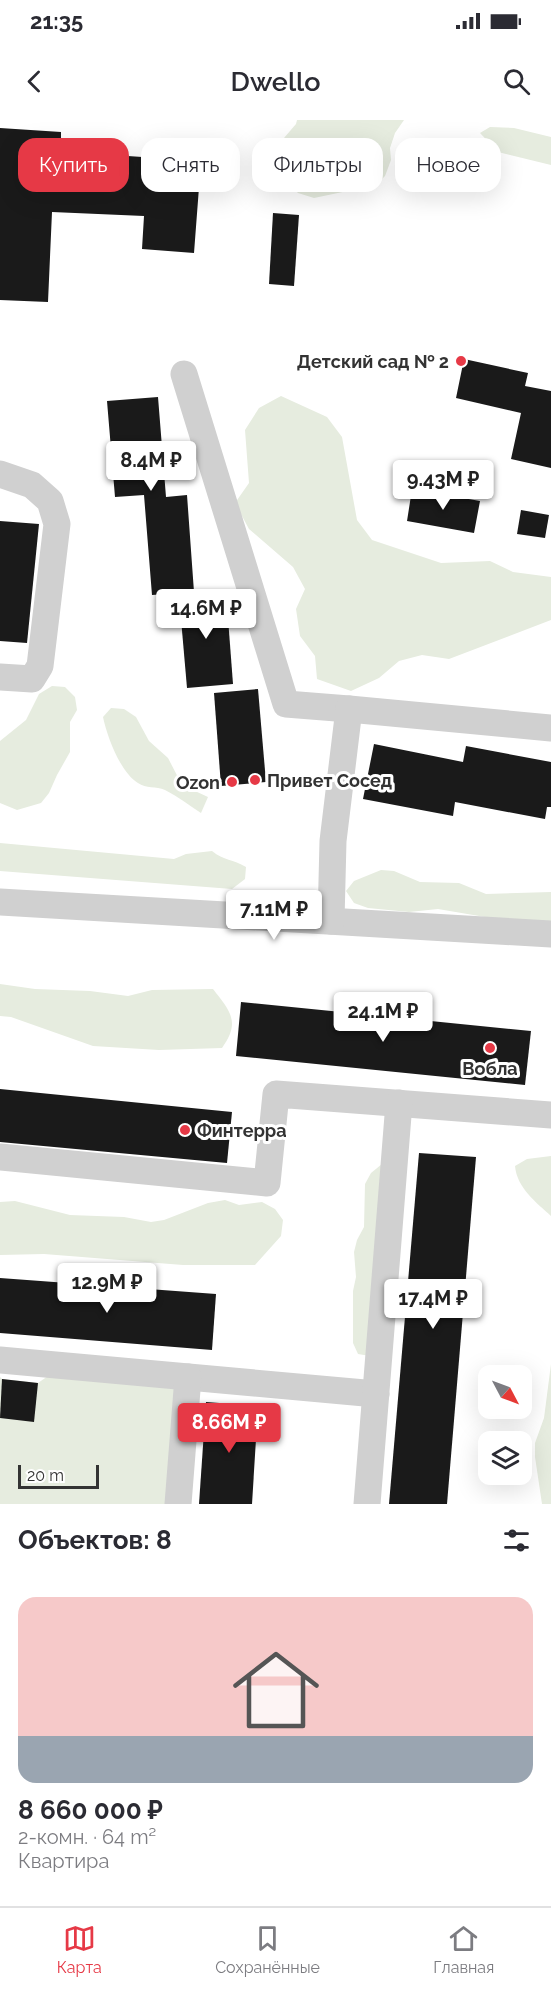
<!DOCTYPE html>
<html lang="ru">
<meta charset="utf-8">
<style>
body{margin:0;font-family:Raleway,sans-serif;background:#f2f2f3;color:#2b2b33;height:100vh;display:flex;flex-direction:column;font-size:22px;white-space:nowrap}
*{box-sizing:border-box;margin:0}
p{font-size:20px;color:#7c7c81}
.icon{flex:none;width:33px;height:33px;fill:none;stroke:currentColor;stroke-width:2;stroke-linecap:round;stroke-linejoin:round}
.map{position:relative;height:1384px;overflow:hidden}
.side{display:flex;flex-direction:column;background:#fff;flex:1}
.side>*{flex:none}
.banner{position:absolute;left:18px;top:18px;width:516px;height:54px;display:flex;gap:12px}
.needle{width:39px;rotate:131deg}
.buttons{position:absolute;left:478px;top:1245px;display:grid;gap:12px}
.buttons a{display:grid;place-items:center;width:54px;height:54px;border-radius:12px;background:#fff;box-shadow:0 6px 24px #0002;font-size:30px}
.scale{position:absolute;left:18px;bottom:15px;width:81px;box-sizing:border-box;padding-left:6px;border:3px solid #333;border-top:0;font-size:16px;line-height:21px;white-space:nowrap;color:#333;-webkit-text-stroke:4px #fff;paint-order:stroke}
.price{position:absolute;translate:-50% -51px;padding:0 14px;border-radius:6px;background:#fff;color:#222;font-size:20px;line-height:39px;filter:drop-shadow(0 2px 3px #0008)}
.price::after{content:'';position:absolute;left:50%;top:36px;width:18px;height:14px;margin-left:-9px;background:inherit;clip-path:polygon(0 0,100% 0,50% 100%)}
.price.selected{background:#e63946;color:#fff}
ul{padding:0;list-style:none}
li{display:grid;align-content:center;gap:12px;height:318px;padding:0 18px}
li+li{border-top:2px solid #e1e1e2}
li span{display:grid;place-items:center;height:186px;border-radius:18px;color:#555}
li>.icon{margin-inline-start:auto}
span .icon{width:108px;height:108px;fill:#fffc;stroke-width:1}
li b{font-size:26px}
h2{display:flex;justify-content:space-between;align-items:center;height:72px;padding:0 18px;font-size:26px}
.tag{padding:0 21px;border-radius:18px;background:#fff;box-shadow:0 6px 24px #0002;font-size:21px;line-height:54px}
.tag.selected{background:#e63946;color:#fff}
.status{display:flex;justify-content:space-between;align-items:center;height:42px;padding:0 30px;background:#fff;direction:ltr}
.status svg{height:16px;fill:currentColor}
header{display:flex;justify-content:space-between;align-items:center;height:78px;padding:0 18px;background:#fff;font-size:27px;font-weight:600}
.tabs{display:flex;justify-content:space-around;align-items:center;height:84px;border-top:2px solid #e1e1e2;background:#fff;font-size:16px;color:#7c7c81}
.tabs a{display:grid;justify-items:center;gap:3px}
.tabs .selected{color:#e63946}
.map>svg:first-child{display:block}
.green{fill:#e6ecdf}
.building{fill:#1a1a1a}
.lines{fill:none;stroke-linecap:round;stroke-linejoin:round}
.minor{stroke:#d0d0d0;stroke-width:27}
.poi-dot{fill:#e63946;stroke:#fff;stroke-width:2}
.labels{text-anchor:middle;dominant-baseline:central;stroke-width:6;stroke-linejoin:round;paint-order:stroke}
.poi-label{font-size:18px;font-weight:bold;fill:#333;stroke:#fff;text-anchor:end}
</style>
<div class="status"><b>21:35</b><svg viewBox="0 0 49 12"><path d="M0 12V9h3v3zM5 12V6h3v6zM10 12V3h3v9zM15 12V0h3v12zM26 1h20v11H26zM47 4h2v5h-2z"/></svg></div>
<header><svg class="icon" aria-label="back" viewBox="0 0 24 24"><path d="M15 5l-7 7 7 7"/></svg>Dwello<svg class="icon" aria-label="search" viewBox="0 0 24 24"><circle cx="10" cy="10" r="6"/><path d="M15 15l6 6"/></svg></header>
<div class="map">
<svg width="551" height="1384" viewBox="0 0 551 1384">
<rect width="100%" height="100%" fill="#fff"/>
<g class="green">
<polygon points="297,0 404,0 395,13 390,28 391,40 385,56 376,65 314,78 298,73 277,52 275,37 278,25 296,4"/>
<polygon points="490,7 514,8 551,17 551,45 498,32 480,13"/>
<polygon points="281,276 327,297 342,317 357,400 372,420 441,443 490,441 513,452 551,457 551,500 449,539 422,535 399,541 379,558 351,571 317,559 315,536 300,516 296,489 305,469 293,447 249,409 235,383 249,363 245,310 259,288"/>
<polygon points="52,566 65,567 75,577 77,590 70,602 70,632 57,655 49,673 41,683 17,690 0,683 0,621 26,600 39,574"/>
<path d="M111 588 124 589 136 597 149 621 168 638 182 665 208 677 201 693C189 685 177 676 165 670 156 666 146 669 138 663 120 652 107 616 103 597Z"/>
<path d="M0 723 174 739 186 734 212 731C224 741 233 739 246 747L245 759 232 769 0 751Z"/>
<polygon points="381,750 394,751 420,762 459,763 486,774 551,772 551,805 520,803 438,789 409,792 368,788 354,783 346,771 354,761"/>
<path d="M0 864 35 869 90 871 128 876 152 870 213 869C230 891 241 902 222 928L159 930 93 926 11 897 0 896Z"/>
<path d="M551 1036V1096C536 1082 517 1068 515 1046L527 1039Z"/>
<polygon points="382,1044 370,1236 358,1234 353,1223 353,1171 356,1157 354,1132 357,1120 364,1107 365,1064 371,1053"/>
<polygon points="225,1080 239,1085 262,1082 275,1089 283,1100 281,1116 255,1145 183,1145 44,1134 0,1135 0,1082 15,1081 70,1095 124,1097 151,1102 164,1100 208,1083"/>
<polygon points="551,1244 551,1384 542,1384 535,1337 535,1323 544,1298"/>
<polygon points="48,1256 180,1268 168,1384 0,1384 0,1257 2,1259 38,1263"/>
</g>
<g class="building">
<polygon points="0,8 61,12 61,28 113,31 113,35 201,41 194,133 142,129 144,96 52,92 48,182 0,180"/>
<polygon points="273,93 299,95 294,166 269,164"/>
<polygon points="464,239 528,253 525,266 551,271 551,348 511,339 521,293 456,278"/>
<polygon points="158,277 166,377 187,375 194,472 152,475 144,375 115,377 107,281"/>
<polygon points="412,369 480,381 474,413 407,401"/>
<polygon points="521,390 549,395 545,418 517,414"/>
<polygon points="0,401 39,404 27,523 0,521"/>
<polygon points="226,472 233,564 187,568 179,476"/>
<polygon points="258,569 266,662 221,666 214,573"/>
<polygon points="374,624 463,642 466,626 551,642 551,687 547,687 545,699 455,682 453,696 363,679"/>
<polygon points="241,882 531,911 525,965 236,936"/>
<polygon points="0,969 232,992 227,1043 0,1022"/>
<polygon points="419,1033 476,1037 447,1384 389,1384"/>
<polygon points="0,1158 216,1174 212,1230 0,1213"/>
<polygon points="2,1259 38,1263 34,1302 0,1298"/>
<polygon points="206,1282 258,1286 252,1384 199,1384"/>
</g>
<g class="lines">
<g class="minor">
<polyline points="184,254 286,584 349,589"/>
<polyline points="0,354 32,365 50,381 57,404 40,546 32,559 0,557"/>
<polyline points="0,782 551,814"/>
<polyline points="331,801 333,721 349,589 551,608"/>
<polyline points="0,1037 267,1063 276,974 551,995"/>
<polyline points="0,1240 376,1274"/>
<polyline points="178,1384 188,1257"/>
<polyline points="367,1384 399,983"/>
</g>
</g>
<g class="poi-dot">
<circle cx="461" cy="241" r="6"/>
<circle cx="255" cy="660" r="6"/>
<circle cx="232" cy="662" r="6"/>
<circle cx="490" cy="928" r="6"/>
<circle cx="185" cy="1010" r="6"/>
</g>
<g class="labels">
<g class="poi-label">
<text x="449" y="241">Детский сад № 2</text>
<text x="267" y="660" text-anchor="start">Привет Сосед</text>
<text x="220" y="662">Ozon</text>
<text x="490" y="948" text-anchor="middle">Вобла</text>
<text x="197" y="1010" text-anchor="start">Финтерра</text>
</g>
</g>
</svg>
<div class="buttons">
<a><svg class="needle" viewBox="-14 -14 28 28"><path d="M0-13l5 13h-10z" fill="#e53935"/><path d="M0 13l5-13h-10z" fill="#7c7c81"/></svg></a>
<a><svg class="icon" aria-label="layers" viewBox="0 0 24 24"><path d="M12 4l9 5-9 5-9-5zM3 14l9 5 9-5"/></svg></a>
</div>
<div class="scale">20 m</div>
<b class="price" style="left:151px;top:372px">8.4M ₽</b>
<b class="price" style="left:443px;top:391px">9.43M ₽</b>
<b class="price" style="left:206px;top:520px">14.6M ₽</b>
<b class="price" style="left:274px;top:821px">7.11M ₽</b>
<b class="price" style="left:383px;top:923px">24.1M ₽</b>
<b class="price" style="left:107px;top:1194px">12.9M ₽</b>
<b class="price" style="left:433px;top:1210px">17.4M ₽</b>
<b class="price selected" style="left:229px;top:1334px">8.66M ₽</b>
<div class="banner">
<a class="tag selected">Купить</a>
<a class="tag">Снять</a>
<a class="tag">Фильтры</a>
<a class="tag">Новое</a>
</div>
</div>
<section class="side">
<h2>Объектов: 8<svg class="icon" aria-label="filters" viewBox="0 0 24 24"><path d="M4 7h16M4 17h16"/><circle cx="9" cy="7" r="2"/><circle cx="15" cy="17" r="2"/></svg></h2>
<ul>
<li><span style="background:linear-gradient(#f6c9c9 75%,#9aa5b1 0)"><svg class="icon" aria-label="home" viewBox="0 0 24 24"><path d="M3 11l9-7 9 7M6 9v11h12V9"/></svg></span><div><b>8 660 000 ₽</b><p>2-комн. · 64 m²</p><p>Квартира</p></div></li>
</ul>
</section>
<nav class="tabs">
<a class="selected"><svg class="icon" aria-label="map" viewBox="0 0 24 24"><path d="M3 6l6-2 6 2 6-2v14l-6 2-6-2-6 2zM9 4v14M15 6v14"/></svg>Карта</a>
<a><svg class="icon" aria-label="saved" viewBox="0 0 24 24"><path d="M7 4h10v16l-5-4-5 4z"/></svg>Сохранённые</a>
<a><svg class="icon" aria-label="home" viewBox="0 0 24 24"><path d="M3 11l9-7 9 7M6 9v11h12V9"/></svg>Главная</a>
</nav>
